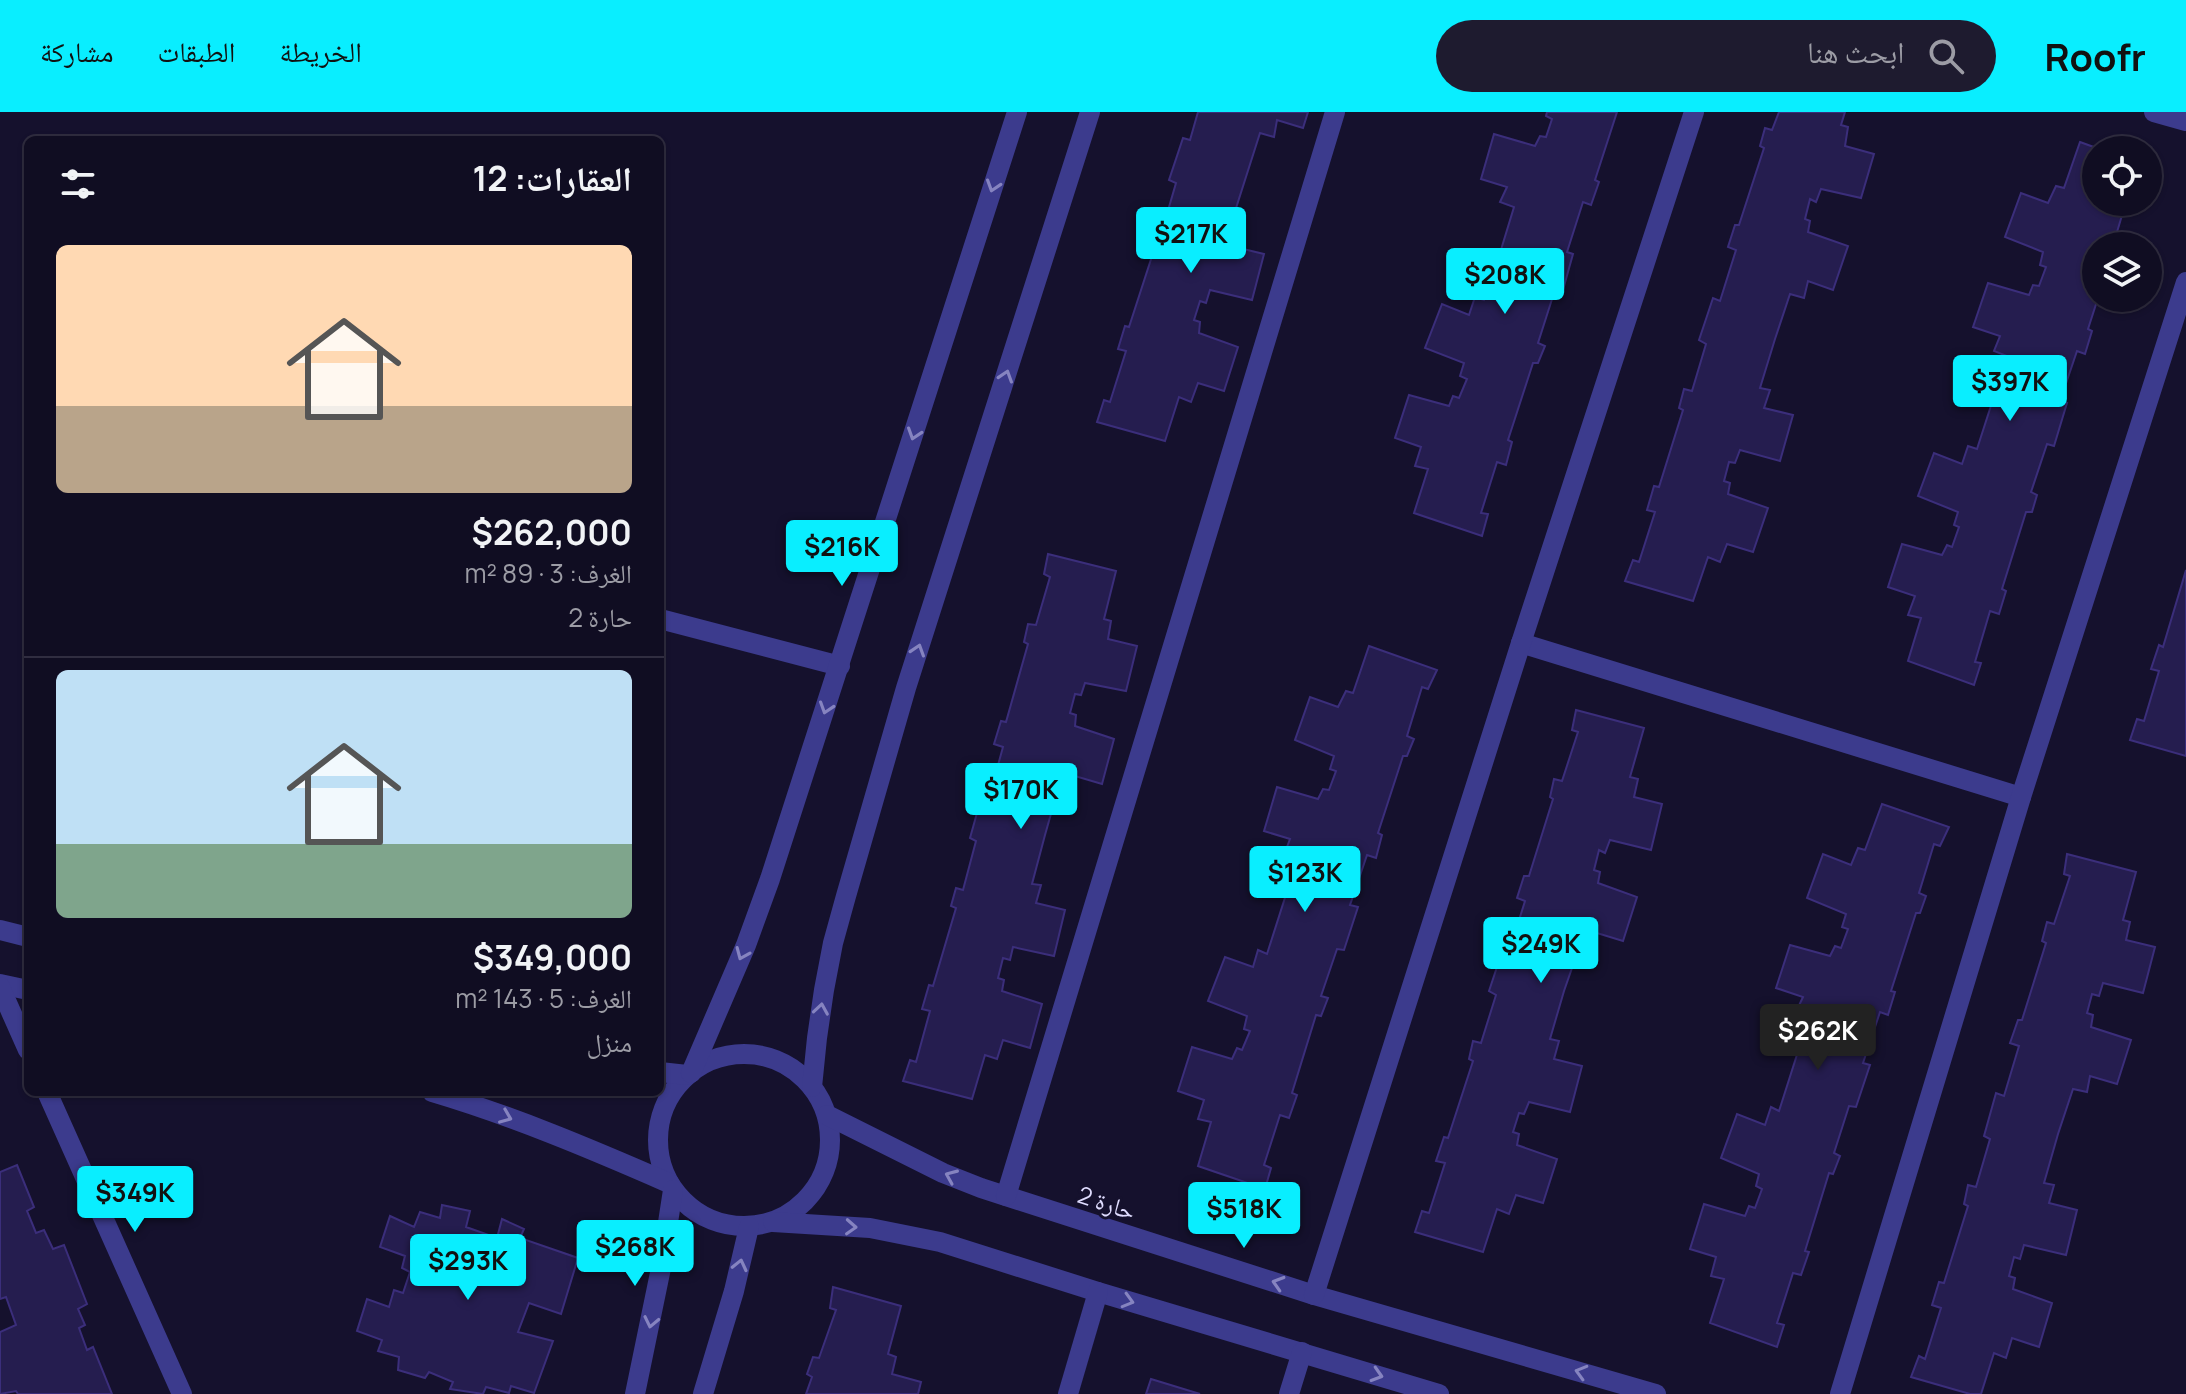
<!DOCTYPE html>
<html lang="ar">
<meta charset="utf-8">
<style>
body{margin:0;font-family:Manrope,"Noto Naskh Arabic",sans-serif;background:#1e1b2f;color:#f1f3f6;direction:rtl;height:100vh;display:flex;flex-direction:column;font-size:30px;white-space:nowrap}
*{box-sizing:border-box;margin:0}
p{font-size:26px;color:#9c9ca5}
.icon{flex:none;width:44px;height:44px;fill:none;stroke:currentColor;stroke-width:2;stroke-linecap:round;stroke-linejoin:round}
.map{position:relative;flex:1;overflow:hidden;direction:ltr}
.details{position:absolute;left:24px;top:24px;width:640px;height:960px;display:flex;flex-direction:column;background:#100d22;border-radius:12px;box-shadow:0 2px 6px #0004,0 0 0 2px #302d40;direction:rtl}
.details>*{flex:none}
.buttons{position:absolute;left:2082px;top:24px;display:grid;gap:16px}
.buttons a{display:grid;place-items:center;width:80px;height:80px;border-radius:50%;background:#100d22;box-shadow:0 2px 6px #0004,0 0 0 2px #302d40;font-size:40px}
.price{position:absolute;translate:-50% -68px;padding:0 18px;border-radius:8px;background:#09eeff;color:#111;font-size:26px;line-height:52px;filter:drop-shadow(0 2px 4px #0008)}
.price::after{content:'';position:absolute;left:50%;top:48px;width:24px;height:18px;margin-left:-12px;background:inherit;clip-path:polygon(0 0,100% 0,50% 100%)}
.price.active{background:#222;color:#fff}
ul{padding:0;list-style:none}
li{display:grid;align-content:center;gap:16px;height:424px;padding:0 32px}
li+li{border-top:2px solid #302d40}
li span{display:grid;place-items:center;height:248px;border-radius:12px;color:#555}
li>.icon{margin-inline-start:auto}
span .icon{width:144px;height:144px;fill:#fffc;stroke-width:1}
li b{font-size:34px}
h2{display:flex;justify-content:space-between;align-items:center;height:96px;padding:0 32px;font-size:34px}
header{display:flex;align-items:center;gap:48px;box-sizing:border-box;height:112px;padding:0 40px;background:#09eeff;color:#111}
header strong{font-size:38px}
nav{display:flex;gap:44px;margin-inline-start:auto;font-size:28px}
.search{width:560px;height:72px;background:#1e1b2f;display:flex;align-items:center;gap:20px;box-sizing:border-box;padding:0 28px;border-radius:44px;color:#9c9ca5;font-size:30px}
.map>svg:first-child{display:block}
.building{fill:#251d4f;stroke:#3b2e7b;stroke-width:2}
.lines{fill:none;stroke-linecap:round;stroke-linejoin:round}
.minor{stroke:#3c3b8d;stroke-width:20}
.oneway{stroke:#8684c0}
.labels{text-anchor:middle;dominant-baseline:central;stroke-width:6;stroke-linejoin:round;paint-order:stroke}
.street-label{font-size:24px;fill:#e0ddff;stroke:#15112d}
</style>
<header>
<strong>Roofr</strong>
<div class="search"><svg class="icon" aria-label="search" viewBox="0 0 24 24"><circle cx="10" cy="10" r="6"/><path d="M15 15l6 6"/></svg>ابحث هنا</div>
<nav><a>الخريطة</a><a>الطبقات</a><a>مشاركة</a></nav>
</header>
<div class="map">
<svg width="2186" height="1282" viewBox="0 0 2186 1282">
<rect width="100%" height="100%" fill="#15112d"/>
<g class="building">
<polygon points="1198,0 1308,0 1303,16 1277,8 1274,25 1260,21 1230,115 1239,117 1235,135 1264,142 1252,188 1210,178 1206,191 1200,189 1194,208 1200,210 1199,221 1238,235 1224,279 1198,271 1191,290 1179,285 1165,329 1097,310 1104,288 1110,290 1126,239 1118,237 1125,214 1129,215 1154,138 1150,135 1154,117 1162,119 1176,71 1169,68 1183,26 1190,28"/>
<polygon points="1547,0 1617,0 1595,68 1599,70 1591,93 1583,90 1567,140 1573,142 1561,185 1553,184 1538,231 1545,234 1538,251 1533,251 1508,328 1512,330 1506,353 1497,350 1481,401 1488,402 1482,424 1414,401 1428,357 1415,354 1421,335 1395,326 1409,283 1449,294 1453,284 1459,286 1467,267 1460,264 1464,251 1425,236 1442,192 1469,203 1475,185 1484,188 1500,141 1514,95 1500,90 1507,75 1481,67 1494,22 1535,34 1540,24 1546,25 1552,7 1546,4"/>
<polygon points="1779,0 1845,0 1841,13 1848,15 1845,34 1874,42 1861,86 1821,77 1816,90 1810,87 1805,107 1810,109 1808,120 1848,134 1833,178 1808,169 1804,186 1790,182 1775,227 1760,276 1770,278 1764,296 1793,303 1780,349 1740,338 1735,351 1729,350 1724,369 1730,371 1728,382 1768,396 1753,440 1727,432 1720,450 1708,445 1693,489 1625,469 1633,448 1639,450 1655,400 1647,398 1654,374 1659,375 1683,298 1679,296 1684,277 1692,279 1706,232 1699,228 1713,186 1720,189 1736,138 1728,135 1735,113 1739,113 1764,36 1760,34 1765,16 1772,18"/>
<polygon points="2080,30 2102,38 2096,38 2096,90 2126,90 2117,120 2124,122 2120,134 2096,134 2096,186 2098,186 2088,217 2092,219 2085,242 2077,239 2060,289 2067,291 2054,334 2047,332 2031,380 2037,383 2032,400 2026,400 2002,477 2006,479 1999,502 1990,499 1975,550 1981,551 1974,573 1908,549 1921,506 1908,503 1915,484 1888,475 1902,432 1942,443 1947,433 1952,435 1959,415 1954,413 1958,400 1918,384 1934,341 1962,352 1968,334 1977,337 2007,244 1994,239 2000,224 1973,215 1988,171 2029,183 2033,173 2039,174 2046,155 2040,153 2043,140 2005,125 2021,81 2048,91 2056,74 2064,76"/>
<polygon points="1048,442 1116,459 1104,507 1111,509 1108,527 1137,534 1126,579 1085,571 1081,583 1075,582 1070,601 1076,603 1075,614 1114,627 1102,672 1075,664 1072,681 1058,677 1045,723 1032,772 1041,773 1036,791 1065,798 1054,844 1013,835 1010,848 1003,846 998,866 1004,868 1002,879 1042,892 1030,936 1003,928 997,947 985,943 972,987 903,969 910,948 916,950 930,899 922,897 929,873 933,874 956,796 951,794 956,776 963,778 976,729 970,726 982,683 989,686 1003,635 994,632 1001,609 1006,610 1028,532 1024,530 1028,512 1036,513 1050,465 1044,462"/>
<polygon points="2186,458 2186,644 2130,628 2137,607 2144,609 2159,559 2151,557 2159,533 2163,535"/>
<polygon points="1369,534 1437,558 1428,577 1422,575 1407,624 1414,627 1407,644 1403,644 1378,721 1382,723 1376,746 1367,743 1350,793 1358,795 1344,838 1337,837 1321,884 1328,886 1321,904 1316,903 1292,981 1297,983 1289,1006 1280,1003 1264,1053 1271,1056 1265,1077 1198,1054 1211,1010 1198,1007 1204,988 1178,979 1192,935 1232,947 1237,936 1242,938 1250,919 1244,917 1247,904 1208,889 1225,845 1253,855 1258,838 1267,842 1297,748 1284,743 1290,727 1264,719 1277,675 1318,687 1323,677 1329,678 1336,659 1330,657 1334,644 1295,628 1310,585 1338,595 1346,579 1353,581"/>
<polygon points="1576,598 1644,616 1630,665 1638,667 1634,685 1662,692 1651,738 1610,728 1605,741 1599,738 1594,758 1600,760 1598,771 1637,785 1623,829 1597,821 1594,837 1580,833 1564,879 1550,927 1559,929 1554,947 1582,954 1570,1000 1529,990 1524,1002 1519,1001 1513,1020 1519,1022 1517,1033 1557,1047 1543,1091 1516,1083 1509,1102 1497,1097 1483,1140 1415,1120 1422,1099 1429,1101 1445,1051 1436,1049 1444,1025 1448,1026 1473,949 1469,947 1473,929 1481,931 1496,883 1489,879 1503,837 1509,840 1525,789 1517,786 1524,764 1529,764 1553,687 1550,685 1554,667 1562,669 1578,620 1572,618"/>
<polygon points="1882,692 1949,715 1940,734 1934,732 1919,781 1926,784 1920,801 1916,801 1891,879 1895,880 1888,903 1880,900 1863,951 1870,953 1856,995 1849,994 1834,1041 1840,1044 1833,1062 1829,1061 1805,1139 1809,1140 1801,1163 1793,1161 1777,1211 1784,1213 1777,1235 1710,1211 1724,1167 1711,1164 1716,1145 1690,1137 1704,1092 1745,1104 1749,1094 1755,1096 1762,1077 1756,1074 1759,1062 1721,1046 1737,1002 1765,1013 1771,995 1779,999 1809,905 1796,900 1803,885 1776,876 1790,833 1830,844 1835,834 1841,836 1848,817 1842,815 1846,802 1807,786 1823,742 1851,753 1858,736 1865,738"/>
<polygon points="2067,742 2136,760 2123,808 2130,810 2126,828 2155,835 2143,881 2103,871 2099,884 2092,882 2087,901 2093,903 2091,915 2131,928 2117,972 2090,964 2087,980 2073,977 2058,1022 2044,1071 2054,1073 2049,1091 2077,1098 2066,1143 2024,1133 2020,1147 2014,1145 2009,1164 2015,1166 2013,1177 2052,1191 2039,1235 2012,1226 2006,1246 1994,1241 1981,1282 1970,1282 1911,1265 1919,1244 1925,1247 1941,1196 1932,1193 1939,1170 1944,1171 1968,1094 1964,1092 1968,1073 1976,1075 1990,1027 1984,1024 1996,981 2004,984 2019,934 2010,931 2018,908 2022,908 2046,831 2042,829 2047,810 2054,812 2070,764 2064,762"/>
<polygon points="17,1053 34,1095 27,1099 36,1121 44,1118 53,1137 64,1133 87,1192 78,1197 85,1213 79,1216 87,1238 93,1235 112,1282 18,1282 16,1279 0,1282 0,1220 16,1213 6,1185 0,1187 0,1060"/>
<polygon points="442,1093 470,1099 466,1115 497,1126 502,1107 524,1117 520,1126 578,1146 561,1202 529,1191 518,1220 553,1229 534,1281 511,1274 509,1281 486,1275 483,1282 450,1277 453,1270 429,1260 425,1266 398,1258 399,1245 378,1239 382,1228 357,1219 367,1187 389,1195 394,1178 403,1181 410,1160 402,1156 405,1144 380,1135 390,1104 414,1115 420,1100 440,1106"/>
<polygon points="833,1175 901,1194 888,1242 896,1245 892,1262 921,1270 918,1282 806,1282 812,1265 807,1262 813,1245 819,1246 836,1198 830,1196"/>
<polygon points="1151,1267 1200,1282 1146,1282"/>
</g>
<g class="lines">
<g class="minor">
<polyline points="2154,0 2186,9"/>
<polyline points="660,507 840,554"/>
<polyline points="1521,531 2021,685"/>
<polyline points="0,818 28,825"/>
<polyline points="0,872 28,878"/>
<polyline points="0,875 28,938"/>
<circle cx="744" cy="1028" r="86"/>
<polyline points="660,960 687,963"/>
<polyline points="691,961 746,833 770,767 1017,0"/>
<polyline points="812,975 817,926 824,878 833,831 846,784 906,576 1090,0"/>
<polyline points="47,980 182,1282"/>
<path d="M432 980C513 1004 591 1037 669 1071"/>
<polyline points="827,1003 943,1061 981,1076 1314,1183 1656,1282"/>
<polyline points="1006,1084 1335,0"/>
<polyline points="773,1110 870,1116 940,1130 1098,1180 1439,1282"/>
<polyline points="1314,1183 1521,531 1694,0"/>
<polyline points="635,1282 661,1156 673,1078"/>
<polyline points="703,1282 734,1179 749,1115"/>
<polyline points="1068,1282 1098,1180"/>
<polyline points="1289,1282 1302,1240"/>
<polyline points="1840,1282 2021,685 2186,170"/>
</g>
</g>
<defs><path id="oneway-chevron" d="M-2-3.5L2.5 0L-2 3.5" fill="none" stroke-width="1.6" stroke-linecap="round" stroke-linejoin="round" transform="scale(2)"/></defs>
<g class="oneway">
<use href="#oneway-chevron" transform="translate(993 74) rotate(108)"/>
<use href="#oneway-chevron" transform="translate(1006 264) rotate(-72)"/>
<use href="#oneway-chevron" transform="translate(914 322) rotate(108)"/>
<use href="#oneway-chevron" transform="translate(918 538) rotate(-72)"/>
<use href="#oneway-chevron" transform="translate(826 596) rotate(108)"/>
<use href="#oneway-chevron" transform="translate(742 842) rotate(113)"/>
<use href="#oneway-chevron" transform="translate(821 897) rotate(-81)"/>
<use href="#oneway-chevron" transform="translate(506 1005) rotate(22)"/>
<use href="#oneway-chevron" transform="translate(951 1064) rotate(-157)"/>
<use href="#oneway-chevron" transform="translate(851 1115) rotate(3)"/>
<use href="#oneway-chevron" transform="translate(740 1153) rotate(-77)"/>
<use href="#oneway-chevron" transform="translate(1278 1171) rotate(-163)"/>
<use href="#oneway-chevron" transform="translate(1128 1189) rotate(16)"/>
<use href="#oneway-chevron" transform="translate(651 1210) rotate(102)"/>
<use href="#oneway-chevron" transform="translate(1581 1260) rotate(-164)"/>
<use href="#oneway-chevron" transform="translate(1377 1263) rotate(17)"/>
</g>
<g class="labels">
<g class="street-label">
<text transform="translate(1107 1090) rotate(18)">حارة 2</text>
</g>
</g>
</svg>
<div class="buttons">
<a><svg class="icon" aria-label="locate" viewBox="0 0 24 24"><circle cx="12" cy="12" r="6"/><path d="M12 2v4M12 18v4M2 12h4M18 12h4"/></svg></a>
<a><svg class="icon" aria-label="layers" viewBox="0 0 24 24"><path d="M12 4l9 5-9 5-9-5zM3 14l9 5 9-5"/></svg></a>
</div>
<b class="price" style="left:1191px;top:163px">$217K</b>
<b class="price" style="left:1505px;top:204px">$208K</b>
<b class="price" style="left:2010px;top:311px">$397K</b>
<b class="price" style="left:842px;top:476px">$216K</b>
<b class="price" style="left:1021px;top:719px">$170K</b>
<b class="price" style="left:1305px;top:802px">$123K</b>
<b class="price" style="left:1541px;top:873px">$249K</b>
<b class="price active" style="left:1818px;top:960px">$262K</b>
<b class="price" style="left:135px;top:1122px">$349K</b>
<b class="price" style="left:1244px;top:1138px">$518K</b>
<b class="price" style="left:635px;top:1176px">$268K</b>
<b class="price" style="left:468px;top:1190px">$293K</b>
<section class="details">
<h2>العقارات: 12<svg class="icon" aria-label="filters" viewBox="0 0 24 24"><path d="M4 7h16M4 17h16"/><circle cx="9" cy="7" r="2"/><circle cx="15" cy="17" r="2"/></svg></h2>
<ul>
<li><span style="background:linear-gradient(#ffd9b3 65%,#b9a48a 0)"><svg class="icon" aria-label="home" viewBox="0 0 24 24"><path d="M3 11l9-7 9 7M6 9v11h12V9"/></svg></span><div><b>$262,000</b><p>الغرف: 3 · 89 m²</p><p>حارة 2</p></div></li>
<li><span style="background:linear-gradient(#bfe0f5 70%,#7fa58c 0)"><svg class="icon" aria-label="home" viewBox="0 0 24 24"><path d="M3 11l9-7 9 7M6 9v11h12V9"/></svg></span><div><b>$349,000</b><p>الغرف: 5 · 143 m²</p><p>منزل</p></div></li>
</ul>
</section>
</div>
